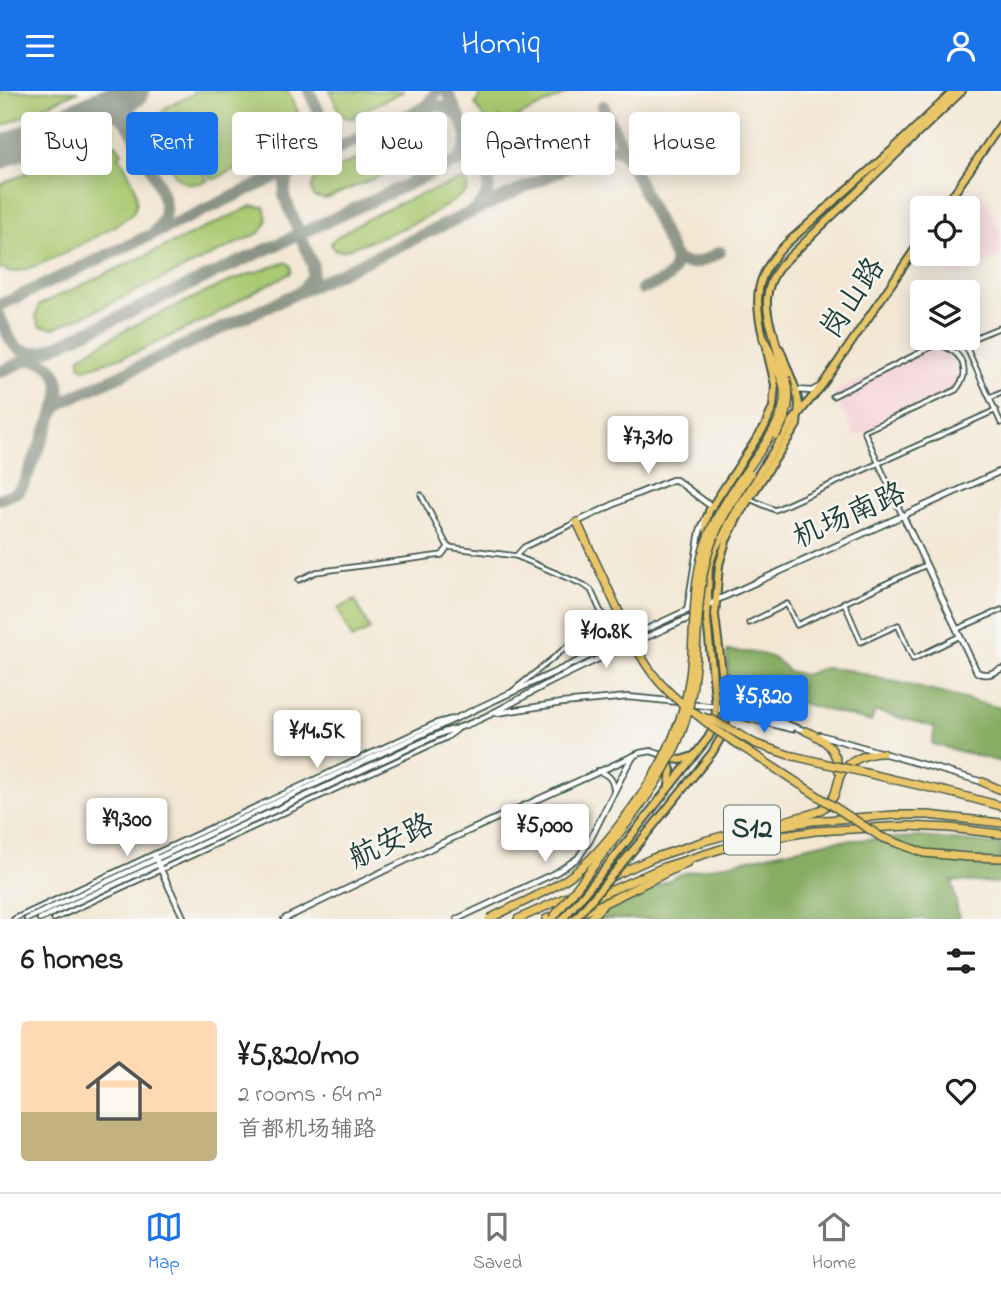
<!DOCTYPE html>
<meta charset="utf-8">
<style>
body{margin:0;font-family:"Indie Flower","LXGW WenKai TC",sans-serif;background:#f6f6f6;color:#202124;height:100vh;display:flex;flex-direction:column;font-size:26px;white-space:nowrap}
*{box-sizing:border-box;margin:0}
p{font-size:23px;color:#757577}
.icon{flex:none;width:38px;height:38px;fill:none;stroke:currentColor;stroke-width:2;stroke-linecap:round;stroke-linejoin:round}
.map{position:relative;height:828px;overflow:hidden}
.panel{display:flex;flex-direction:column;background:#fff;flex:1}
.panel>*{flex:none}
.hud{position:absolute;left:21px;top:21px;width:959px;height:63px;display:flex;gap:14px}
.fabs{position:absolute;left:910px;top:105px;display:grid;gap:14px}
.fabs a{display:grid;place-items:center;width:70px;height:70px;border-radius:7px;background:#fff;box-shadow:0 4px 18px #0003;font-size:35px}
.price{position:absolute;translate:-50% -60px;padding:0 16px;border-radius:7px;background:#fff;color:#222;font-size:23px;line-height:46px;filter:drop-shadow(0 2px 4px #0008)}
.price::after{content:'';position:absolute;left:50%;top:42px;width:21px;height:16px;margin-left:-10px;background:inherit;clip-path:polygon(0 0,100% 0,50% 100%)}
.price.selected{background:#1a73e8;color:#fff}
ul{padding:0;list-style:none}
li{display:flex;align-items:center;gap:21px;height:175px;padding:0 21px}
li+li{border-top:2px solid #e0e0e0}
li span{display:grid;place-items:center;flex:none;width:196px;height:140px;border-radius:7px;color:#555}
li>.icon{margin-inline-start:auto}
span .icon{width:84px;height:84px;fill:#fffc;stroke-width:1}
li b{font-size:30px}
h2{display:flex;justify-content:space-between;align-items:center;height:84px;padding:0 21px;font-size:30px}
.tag{padding:0 24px;border-radius:7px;background:#fff;box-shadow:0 4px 18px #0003;font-size:24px;line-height:63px}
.tag.selected{background:#1a73e8;color:#fff}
header{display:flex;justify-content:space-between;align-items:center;height:91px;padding:0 21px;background:#1a73e8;color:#fff;font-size:32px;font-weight:600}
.menu{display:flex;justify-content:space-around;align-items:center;height:98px;border-top:2px solid #e0e0e0;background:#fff;font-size:19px;color:#757577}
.menu a{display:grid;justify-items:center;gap:4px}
.menu .selected{color:#1a73e8}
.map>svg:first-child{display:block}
.built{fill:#f6cfd6}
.green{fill:#aac971;stroke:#648352;stroke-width:2}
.forest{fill:#87ad63;stroke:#53754c;stroke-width:2}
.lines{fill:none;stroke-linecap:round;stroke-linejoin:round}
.taxiway{stroke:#899284;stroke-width:12}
.runway{stroke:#899284;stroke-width:32}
.minor-casing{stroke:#3f564c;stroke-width:7}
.tertiary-casing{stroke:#3f564c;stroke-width:8}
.primary-casing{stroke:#3f564c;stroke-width:10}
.motorway-casing{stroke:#3f564c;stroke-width:10}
.minor{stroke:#fff;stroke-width:3.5}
.tertiary{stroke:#fff;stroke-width:4.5}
.primary{stroke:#eac669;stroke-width:6}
.motorway{stroke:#eac669;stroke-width:7}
.primary-bridge-casing{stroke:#3f564c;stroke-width:10;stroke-linecap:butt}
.motorway-bridge-casing{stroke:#3f564c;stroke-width:10;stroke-linecap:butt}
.primary-bridge{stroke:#eac669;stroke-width:6}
.motorway-bridge{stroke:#eac669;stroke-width:7}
.labels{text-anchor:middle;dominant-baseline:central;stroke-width:5;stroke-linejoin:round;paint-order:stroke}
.shield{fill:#f6f6f2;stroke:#60746d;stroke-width:2}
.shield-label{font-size:28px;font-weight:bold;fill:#1f3d34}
.street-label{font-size:30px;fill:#1f3d34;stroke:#f6f6f2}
</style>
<header><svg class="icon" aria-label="menu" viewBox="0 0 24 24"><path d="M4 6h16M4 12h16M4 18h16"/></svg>Homiq<svg class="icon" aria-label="person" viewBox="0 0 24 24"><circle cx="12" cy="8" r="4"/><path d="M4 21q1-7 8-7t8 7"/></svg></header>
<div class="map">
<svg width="1001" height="828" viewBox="0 0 1001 828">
<rect width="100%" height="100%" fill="#f6f6f2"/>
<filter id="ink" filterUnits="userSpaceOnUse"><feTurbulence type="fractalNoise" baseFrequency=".0143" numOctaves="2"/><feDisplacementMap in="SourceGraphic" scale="14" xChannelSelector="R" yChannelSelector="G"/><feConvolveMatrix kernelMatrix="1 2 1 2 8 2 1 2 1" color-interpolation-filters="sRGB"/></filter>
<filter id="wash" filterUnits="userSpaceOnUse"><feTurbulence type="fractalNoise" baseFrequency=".00686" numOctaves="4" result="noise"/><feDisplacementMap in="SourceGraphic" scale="28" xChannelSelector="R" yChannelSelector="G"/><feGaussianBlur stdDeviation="1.57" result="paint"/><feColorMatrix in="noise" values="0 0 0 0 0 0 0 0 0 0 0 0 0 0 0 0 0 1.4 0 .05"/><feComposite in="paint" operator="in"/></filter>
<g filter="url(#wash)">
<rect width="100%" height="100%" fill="#f3e7d4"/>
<g class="built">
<polygon points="979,97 1001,144 1001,165 951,185 941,163 968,163 968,117 951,117 957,108"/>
<polygon points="943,251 963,299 855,346 834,301"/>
</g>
<g class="green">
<polygon points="0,0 78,0 0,36"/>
<path d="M193 0H288L305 36 307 41 306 47 299 52 286 57 277 52 244 67 245 72 243 78 236 81 234 78 215 88 214 87 210 88 203 74 207 72 201 60 192 64 198 76 200 75 207 90C195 94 183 95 175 84 167 66 142 32 165 19V17L193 3Z"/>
<path d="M330 0H404L354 24 355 27C340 31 336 12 330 0Z"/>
<polygon points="481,0 572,0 503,33 500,27 492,31 484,26 475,13 478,9"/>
<path d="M430 33 443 36 447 46C419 73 363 91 326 108L314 106C310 98 311 94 316 87Z"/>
<path d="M103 48 117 54 122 62 119 64C128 82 144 103 133 122 115 138 30 183 8 181L4 177 0 178V94L95 50Z"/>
<path d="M462 89 468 94 467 100C431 129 385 145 342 160L334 159 331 153 333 149C373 121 416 104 462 89Z"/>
<path d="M252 115 264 116C268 128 268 133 259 142L88 223 54 237 39 235 36 225 39 214Z"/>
<polygon points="286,171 291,175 291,182 248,204 211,226 137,261 88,277 84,278 79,273 79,268 81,265 127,238 232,189"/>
<polygon points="355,509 370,539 352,548 338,518"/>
</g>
<g class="forest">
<path d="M727 560C753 562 771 559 788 580L804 584 823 577 848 579 1001 617V671L932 653 935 636 875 620 871 631 729 592Z"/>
<polygon points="922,746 1001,754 1001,792 952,790 959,828 602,828 608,820 681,783 831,750"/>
</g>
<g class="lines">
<g class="taxiway">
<path d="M309 0C319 23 337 46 313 67"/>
<path d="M447 0 488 87C491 99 486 108 478 116"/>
<path d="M603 15 675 167C677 188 658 192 642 198"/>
<polyline points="426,16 437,0"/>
<path d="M84 23C98 19 109 18 121 27 133 35 164 100 165 115 166 125 162 133 155 140"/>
<path d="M131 38C127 24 129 11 140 0"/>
<path d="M467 46C467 57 463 65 454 72L467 70 482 77"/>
<polyline points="294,78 286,89 284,105 313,175 312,186 303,198"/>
<path d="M675 167C690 179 705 169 720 161"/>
<path d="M0 214 426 16C440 13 449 15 459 26"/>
<path d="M0 226C9 245 12 264 38 261"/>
<path d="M26 269C56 266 66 295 55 319"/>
<polyline points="0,281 454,72"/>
<path d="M0 408 17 401 24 392 55 319 62 312 69 308 603 60C614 57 620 57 627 67"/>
</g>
<polyline class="runway" points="0,62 134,0"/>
</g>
</g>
<g filter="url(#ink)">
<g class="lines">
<g class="minor-casing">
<g id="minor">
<polyline points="1001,236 964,251 1001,332"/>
<path d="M833 305 937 253C952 257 965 266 964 284 963 289 959 295 956 299L864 340 902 424"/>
<polyline points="990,307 1001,302"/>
<polyline points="421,404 448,456 516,465 584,494 591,499 600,519 625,549"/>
<polyline points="750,408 775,419 996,319"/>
<polyline points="516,465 524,456 577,431"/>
<polyline points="299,489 316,481 442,464 448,456"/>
<polyline points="844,511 861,551 898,534 913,568 960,545"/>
<polyline points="749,532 787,513 797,534 926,474"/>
<polyline points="957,538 1001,519"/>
<polyline points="514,599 596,532 603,523"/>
<polyline points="14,828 436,632 451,628"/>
<polyline points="54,828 446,647 457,639"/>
</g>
</g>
<g class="tertiary-casing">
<g id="tertiary">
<polyline points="796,299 812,300 819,296"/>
<path d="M903 425 977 581C986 586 993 582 1001 578"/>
<polyline points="577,431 627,407 672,389 676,389 712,416"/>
<polyline points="687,520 700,440 706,426"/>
<polyline points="688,613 726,617 784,632 808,641"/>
<polyline points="716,617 727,622 792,638"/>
<polyline points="497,622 562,612 628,606 679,611"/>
<polyline points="820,644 983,691"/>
<path d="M598 680C608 683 613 688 614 698"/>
<polyline points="154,764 184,828"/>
<polyline points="27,828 709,509"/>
<path d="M40 828 444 641C480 632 511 612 543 595 593 569 645 547 696 524L717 509 1001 380"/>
<polyline points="284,828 440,753 640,662 651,660 665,665"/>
<polyline points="457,828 557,781 578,767 590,749 627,675 634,665"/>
</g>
</g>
<g class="primary-casing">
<g id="primary">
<polyline points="944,117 1001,33"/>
<path d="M774 245C764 218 763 197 781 174L962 0"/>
<path d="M764 249C753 207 755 183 787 152L890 61 954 0"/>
<polyline points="707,446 706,430 709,420 765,335 773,316 775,294 767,260"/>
<polyline points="666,667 681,669 693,665"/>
<polyline points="667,668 671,679 669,695"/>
<polyline points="640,751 712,662 724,641 727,622 715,524 719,474 726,450 739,424 797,334 799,313 796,299 780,258"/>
<path d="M613 768 708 647C714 638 716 628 716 616L707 528 709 475 715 458 738 415 791 332 823 293 922 148"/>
</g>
</g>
<g class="motorway-casing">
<g id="motorway">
<polyline points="773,241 780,269 786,286"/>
<polyline points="763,246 782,289"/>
<polyline points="577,431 612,506"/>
<path d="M806 640C826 649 836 657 839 680"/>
<polyline points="983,691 1001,699"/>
<polyline points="952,702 1001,715"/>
<path d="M781 732C796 724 815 726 827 714 837 705 836 696 840 685 846 670 867 662 882 662"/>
<polyline points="968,766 1001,767"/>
<polyline points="518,828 653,767 704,750 730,743 812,730 895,724 928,724 1001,732"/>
<polyline points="546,828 664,776 721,758 758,749 815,740 908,735 950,737 1001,743"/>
<polyline points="569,828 615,807 688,771"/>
<polyline points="590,828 602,815"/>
</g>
</g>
<use href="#minor" class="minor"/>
<use href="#tertiary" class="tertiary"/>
<use href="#primary" class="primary"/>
<use href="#motorway" class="motorway"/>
<g class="primary-bridge-casing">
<g id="primary-bridge">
<polyline points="563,828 613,768"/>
<polyline points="575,828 640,751"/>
</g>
</g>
<g class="motorway-bridge-casing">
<g id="motorway-bridge">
<path d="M776 344C788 325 792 308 786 286"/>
<path d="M612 506C627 538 641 574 667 599 681 614 698 623 713 637L881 746 924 762 968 766"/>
<polyline points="703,626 713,629 756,653 789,664 952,702"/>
<path d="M489 828C515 814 545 803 569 786 588 773 603 755 617 737 653 691 682 644 690 585 696 537 690 489 709 443 721 414 741 388 759 362 768 347 780 332 783 315 785 306 785 297 782 289"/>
<path d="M552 828C573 802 593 775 614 749 643 712 671 676 685 631 702 576 692 518 708 463 716 434 734 408 750 383"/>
</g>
</g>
<use href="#primary-bridge" class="primary-bridge"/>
<use href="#motorway-bridge" class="motorway-bridge"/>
</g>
</g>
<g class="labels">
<rect class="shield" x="724" y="714.5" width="56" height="49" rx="5"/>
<g class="shield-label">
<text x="752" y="739">S12</text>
</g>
<g class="street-label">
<text transform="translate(854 208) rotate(-56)">岗山路</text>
<text transform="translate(850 426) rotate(-24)">机场南路</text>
<text transform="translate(392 752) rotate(-25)">航安路</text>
</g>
</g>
</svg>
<div class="fabs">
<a><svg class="icon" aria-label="locate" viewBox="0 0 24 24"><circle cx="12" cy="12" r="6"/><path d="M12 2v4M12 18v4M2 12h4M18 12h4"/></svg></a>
<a><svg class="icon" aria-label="layers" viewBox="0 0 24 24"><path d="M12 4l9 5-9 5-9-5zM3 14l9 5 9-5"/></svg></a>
</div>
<b class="price" style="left:648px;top:385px">¥7,310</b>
<b class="price" style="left:606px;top:579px">¥10.8K</b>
<b class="price selected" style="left:764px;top:644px">¥5,820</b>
<b class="price" style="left:317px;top:679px">¥14.5K</b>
<b class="price" style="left:127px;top:767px">¥9,300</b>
<b class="price" style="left:545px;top:773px">¥5,000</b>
<div class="hud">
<a class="tag">Buy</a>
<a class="tag selected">Rent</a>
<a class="tag">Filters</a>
<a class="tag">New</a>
<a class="tag">Apartment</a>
<a class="tag">House</a>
</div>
</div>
<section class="panel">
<h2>6 homes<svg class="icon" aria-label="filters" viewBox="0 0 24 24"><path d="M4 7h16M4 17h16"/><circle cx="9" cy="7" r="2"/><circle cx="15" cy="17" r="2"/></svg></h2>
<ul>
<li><span style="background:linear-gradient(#ffd9b3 65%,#c2b280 0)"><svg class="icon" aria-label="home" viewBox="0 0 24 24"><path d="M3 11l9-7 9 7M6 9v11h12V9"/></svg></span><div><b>¥5,820/mo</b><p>2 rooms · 64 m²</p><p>首都机场辅路</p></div><svg class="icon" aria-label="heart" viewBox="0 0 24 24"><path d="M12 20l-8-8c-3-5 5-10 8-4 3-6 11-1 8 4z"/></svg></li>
</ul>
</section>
<nav class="menu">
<a class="selected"><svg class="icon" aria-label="map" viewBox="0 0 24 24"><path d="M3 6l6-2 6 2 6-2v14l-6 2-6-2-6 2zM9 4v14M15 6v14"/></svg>Map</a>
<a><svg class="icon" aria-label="saved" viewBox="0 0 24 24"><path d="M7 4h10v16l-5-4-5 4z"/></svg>Saved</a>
<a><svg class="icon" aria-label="home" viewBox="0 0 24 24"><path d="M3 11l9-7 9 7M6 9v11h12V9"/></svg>Home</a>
</nav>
